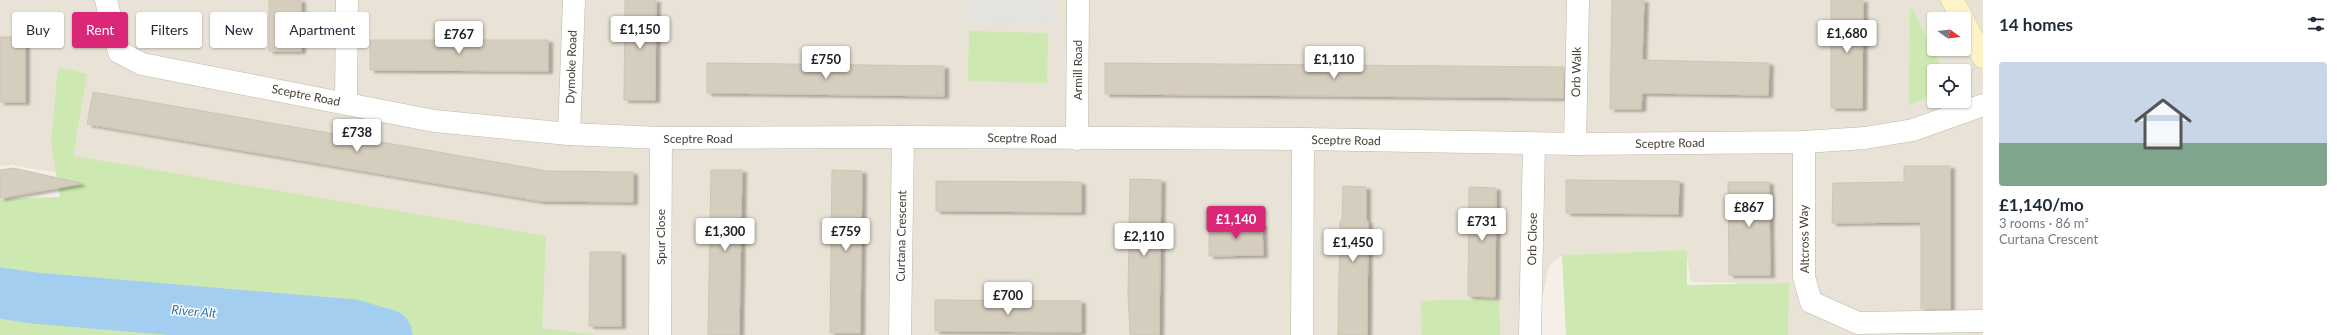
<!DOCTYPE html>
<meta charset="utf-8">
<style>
body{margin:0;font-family:Lato,sans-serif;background:#f2f2f3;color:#1f2937;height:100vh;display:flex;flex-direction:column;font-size:15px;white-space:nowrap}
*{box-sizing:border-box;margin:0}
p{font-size:13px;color:#747a83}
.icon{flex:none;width:22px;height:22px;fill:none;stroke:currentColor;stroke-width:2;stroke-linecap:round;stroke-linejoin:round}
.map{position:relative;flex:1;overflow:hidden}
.sheet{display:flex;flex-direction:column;background:#fff;width:360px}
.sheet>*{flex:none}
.hud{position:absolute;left:12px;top:12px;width:380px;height:36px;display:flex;gap:8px}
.needle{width:26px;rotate:104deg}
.buttons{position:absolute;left:1927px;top:12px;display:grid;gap:8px}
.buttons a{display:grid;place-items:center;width:44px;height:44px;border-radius:4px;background:#fff;box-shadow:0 1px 3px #0004;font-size:20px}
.price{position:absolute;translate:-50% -34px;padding:0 9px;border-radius:4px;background:#fff;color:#222;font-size:13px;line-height:26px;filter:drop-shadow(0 1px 2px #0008)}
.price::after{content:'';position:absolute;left:50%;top:24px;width:12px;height:9px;margin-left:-6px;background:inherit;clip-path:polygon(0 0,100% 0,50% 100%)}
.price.on{background:#db2777;color:#fff}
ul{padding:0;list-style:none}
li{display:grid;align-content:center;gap:8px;height:212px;padding:0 16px}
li+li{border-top:1px solid #e0e1e3}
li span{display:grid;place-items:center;height:124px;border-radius:4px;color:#555}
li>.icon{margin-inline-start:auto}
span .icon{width:72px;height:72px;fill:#fffc;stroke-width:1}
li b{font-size:17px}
h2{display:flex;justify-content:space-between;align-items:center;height:48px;padding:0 16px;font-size:17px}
.tag{padding:0 14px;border-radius:4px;background:#fff;box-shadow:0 1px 3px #0004;font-size:14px;line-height:36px}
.tag.on{background:#db2777;color:#fff}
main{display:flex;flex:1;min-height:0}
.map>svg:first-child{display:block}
.residential{fill:#e8e3d6;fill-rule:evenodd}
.green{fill:#cde8b0}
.parking{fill:#e5e3df}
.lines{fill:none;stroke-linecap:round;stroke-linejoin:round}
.river{stroke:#a4cef0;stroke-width:51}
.building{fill:#d5cdbd;stroke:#d0c5b0;filter:url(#shadow)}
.street-casing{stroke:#bfb8aa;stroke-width:23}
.secondary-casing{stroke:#d4c598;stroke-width:23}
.street{stroke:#fff;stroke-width:22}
.secondary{stroke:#fef3c7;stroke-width:22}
.labels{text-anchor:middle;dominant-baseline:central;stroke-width:3;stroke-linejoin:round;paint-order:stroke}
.street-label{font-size:12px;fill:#474136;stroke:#fff}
.water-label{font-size:13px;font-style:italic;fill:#2f77b3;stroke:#fff}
</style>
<main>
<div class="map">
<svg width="1983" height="335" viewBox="0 0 1983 335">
<defs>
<filter id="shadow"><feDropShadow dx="4.5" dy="2.5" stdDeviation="1" flood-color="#0004"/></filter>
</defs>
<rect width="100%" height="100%" fill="#f4f0e8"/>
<path class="residential" d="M0 0H1983V335H1734L1736 283 1691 282 1686 250 1562 255 1549 266 1534 335H492L498 249 12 165 0 166ZM1934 19H1964V49H1934ZM1934 71H1964V101H1934Z"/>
<g class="green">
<polygon points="1910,9 1913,10 1943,71 1934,71 1934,95 1909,105"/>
<polygon points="969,31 1048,33 1047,83 968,81"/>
<polygon points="58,67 87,74 73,156 546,236 542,328 598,335 0,335 0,199 60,197 51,143"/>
<polygon points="1687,250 1687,285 1789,283 1788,335 1566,335 1562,255"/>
<polygon points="1499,299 1500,335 1422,335 1421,301"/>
</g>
<polygon class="parking" points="963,0 1054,0 1054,23 963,22"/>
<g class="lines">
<polyline class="river" points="0,293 34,298 353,325 387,335"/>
</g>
<g class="building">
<rect x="269" y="0" width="32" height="51"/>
<polygon points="625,0 656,0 655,100 624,100"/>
<polygon points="1612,0 1644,0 1642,60 1769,63 1768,95 1642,93 1641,109 1610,109"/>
<polygon points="1831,0 1863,0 1862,108 1831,108"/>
<rect x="0" y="37" width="25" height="65"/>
<polygon points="370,40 548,40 548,71 370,70"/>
<polygon points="707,63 944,66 944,96 707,93"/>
<polygon points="1105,63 1564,67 1563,98 1105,94"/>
<polygon points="93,92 547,171 633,172 633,202 540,201 87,124"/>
<polygon points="1904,166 1950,166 1950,309 1921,309 1921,222 1832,223 1833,183 1904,182"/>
<polygon points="13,168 80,183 80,184 0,198 0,170"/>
<polygon points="711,170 742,170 739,335 708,335"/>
<polygon points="832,170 862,171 860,333 830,333"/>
<polygon points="1130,179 1161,180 1159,335 1130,335 1128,293"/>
<polygon points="1566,180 1679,181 1678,214 1566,213"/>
<polygon points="936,181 1081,182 1081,212 936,211"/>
<polygon points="1728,182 1769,182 1770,275 1729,275"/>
<polygon points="1343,186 1366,187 1366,221 1368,221 1367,335 1338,335 1340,221 1342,221"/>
<polygon points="1469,187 1496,188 1495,297 1468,296"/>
<polygon points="1236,224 1262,224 1263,255 1209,256 1209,225"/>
<polygon points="590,252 621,252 621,326 589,326"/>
<polygon points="935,300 1081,301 1081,332 935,331"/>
</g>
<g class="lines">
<g class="street-casing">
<g id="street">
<polyline points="106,0 119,52 142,64 434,121 569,134 661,138 903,137 1303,139 1575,144 1804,142 1865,138 1913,130 1983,105"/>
<polyline points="346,103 347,0"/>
<polyline points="569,134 574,0"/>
<polyline points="1077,139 1078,0"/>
<polyline points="1804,142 1804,277 1811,302 1858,323 1983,321"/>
<polyline points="1575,144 1578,0"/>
<polyline points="660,335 661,138"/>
<polyline points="900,335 903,137"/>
<polyline points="1302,335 1303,139"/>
<polyline points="1530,335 1534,144"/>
</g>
</g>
<g class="secondary-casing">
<g id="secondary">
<polyline points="1952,0 1963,19"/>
<polyline points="1964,22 1983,57"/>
</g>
</g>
<use href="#street" class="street"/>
<use href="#secondary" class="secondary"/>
</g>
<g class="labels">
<g class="street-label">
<text transform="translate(571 67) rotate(-88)">Dymoke Road</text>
<text transform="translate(1077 70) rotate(-90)">Armill Road</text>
<text transform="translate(1576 72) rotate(-89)">Orb Walk</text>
<text transform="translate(306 95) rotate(11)">Sceptre Road</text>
<text x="698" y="138">Sceptre Road</text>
<text transform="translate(1022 138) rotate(1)">Sceptre Road</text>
<text transform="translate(1346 140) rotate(1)">Sceptre Road</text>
<text transform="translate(1670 143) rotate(-1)">Sceptre Road</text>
<text transform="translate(901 236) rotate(-89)">Curtana Crescent</text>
<text transform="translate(660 237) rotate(-90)">Spur Close</text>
<text transform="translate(1532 239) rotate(-89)">Orb Close</text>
<text transform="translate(1804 239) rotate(-91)">Altcross Way</text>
</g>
<g class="water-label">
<text transform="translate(194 311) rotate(5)">River Alt</text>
</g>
</g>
</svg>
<div class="buttons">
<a><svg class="needle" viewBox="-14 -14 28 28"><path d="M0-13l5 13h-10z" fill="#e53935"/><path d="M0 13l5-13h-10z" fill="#747a83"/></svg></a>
<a><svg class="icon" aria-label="locate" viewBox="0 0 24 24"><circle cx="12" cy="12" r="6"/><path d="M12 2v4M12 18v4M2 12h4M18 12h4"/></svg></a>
</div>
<b class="price" style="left:640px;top:50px">£1,150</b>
<b class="price" style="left:1847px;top:54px">£1,680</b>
<b class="price" style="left:459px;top:55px">£767</b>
<b class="price" style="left:826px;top:80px">£750</b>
<b class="price" style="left:1334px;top:80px">£1,110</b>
<b class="price" style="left:357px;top:153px">£738</b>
<b class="price" style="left:1749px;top:228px">£867</b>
<b class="price on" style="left:1236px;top:240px">£1,140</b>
<b class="price" style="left:1482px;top:242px">£731</b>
<b class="price" style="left:725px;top:252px">£1,300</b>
<b class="price" style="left:846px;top:252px">£759</b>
<b class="price" style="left:1144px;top:257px">£2,110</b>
<b class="price" style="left:1353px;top:263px">£1,450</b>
<b class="price" style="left:1008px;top:316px">£700</b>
<div class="hud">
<a class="tag">Buy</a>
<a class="tag on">Rent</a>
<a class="tag">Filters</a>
<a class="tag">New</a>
<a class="tag">Apartment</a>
</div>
</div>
<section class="sheet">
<h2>14 homes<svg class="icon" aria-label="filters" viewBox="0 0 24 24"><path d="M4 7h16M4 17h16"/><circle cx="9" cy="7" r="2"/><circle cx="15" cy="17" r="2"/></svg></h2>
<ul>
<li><span style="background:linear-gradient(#c9d6e8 65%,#7fa58c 0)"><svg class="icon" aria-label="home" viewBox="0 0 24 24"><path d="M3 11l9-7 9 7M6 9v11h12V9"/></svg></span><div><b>£1,140/mo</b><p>3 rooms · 86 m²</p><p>Curtana Crescent</p></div></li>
</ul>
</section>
</main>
